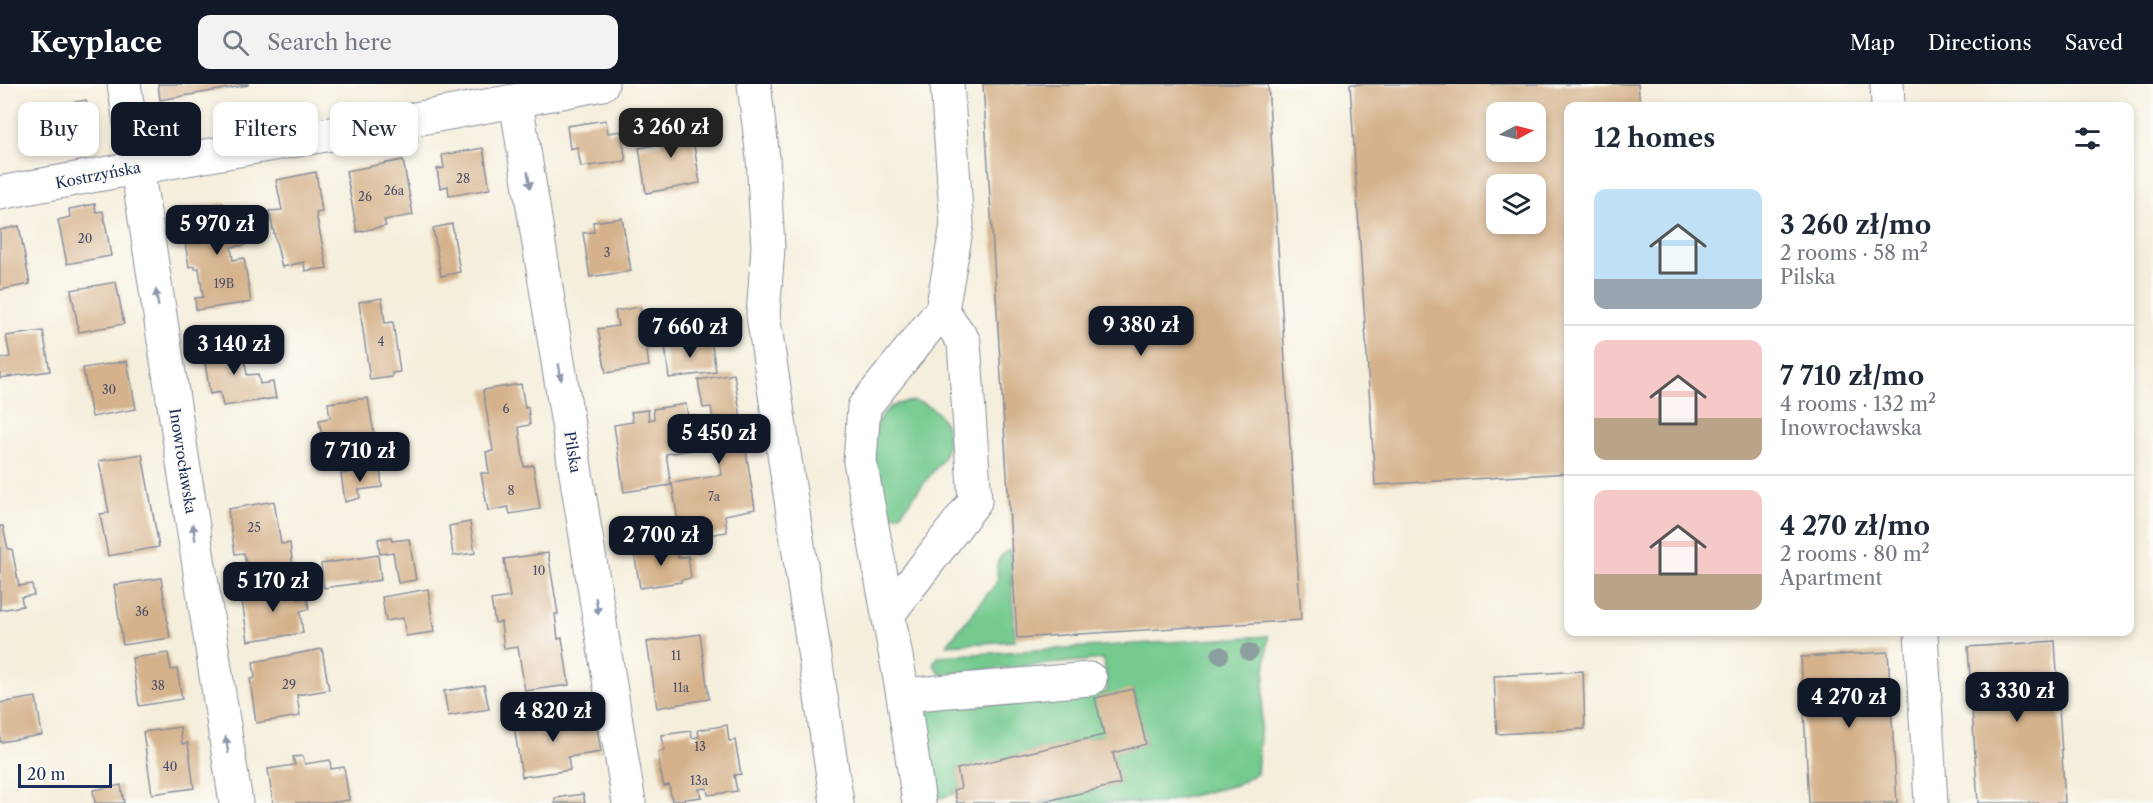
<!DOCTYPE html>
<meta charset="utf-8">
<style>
body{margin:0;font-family:"Libre Caslon Text",serif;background:#f2f2f3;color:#1f2937;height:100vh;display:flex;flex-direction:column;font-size:22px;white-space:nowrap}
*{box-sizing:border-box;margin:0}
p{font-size:20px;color:#747a83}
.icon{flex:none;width:33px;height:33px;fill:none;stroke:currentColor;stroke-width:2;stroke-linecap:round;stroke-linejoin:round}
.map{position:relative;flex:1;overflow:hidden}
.side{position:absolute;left:1564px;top:18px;width:570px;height:534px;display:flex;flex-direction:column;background:#fff;border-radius:12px;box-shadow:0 3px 9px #0003}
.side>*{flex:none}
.guide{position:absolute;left:18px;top:18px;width:570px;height:54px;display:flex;gap:12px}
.needle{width:39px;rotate:83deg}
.buttons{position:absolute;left:1486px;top:18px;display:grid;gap:12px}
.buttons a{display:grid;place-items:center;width:60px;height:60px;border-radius:12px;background:#fff;box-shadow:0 3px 9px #0003;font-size:30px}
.scale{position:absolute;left:18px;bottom:15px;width:94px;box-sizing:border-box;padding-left:6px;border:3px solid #1b2f5e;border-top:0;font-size:16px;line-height:21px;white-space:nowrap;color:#1b2f5e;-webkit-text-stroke:4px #fdfcf7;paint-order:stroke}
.price{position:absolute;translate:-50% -51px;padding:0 14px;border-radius:12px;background:#111827;color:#fff;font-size:20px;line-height:39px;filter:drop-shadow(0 2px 3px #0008)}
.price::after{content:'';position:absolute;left:50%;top:36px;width:18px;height:14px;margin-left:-9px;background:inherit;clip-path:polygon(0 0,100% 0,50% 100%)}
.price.selected{background:#222;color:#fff}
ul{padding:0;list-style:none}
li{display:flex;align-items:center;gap:18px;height:150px;padding:0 30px}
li+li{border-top:2px solid #e0e1e3}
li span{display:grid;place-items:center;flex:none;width:168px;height:120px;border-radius:12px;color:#555}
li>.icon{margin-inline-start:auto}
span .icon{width:72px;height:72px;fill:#fffc;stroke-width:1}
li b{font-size:26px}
h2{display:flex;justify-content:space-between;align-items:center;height:72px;padding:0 30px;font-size:26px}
.pill{padding:0 21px;border-radius:12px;background:#fff;box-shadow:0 3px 9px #0003;font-size:21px;line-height:54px}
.pill.selected{background:#111827;color:#fff}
header{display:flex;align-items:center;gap:36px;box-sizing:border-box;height:84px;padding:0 30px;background:#111827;color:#fff}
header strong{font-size:28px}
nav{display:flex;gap:33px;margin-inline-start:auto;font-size:21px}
.search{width:420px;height:54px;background:#f2f2f3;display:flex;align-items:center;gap:15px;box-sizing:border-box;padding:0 21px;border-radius:12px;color:#747a83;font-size:22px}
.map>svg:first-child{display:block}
.green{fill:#74ca8f;stroke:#487c76;stroke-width:1.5}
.building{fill:#d5b28c;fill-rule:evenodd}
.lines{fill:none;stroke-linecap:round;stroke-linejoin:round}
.minor-casing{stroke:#888e9c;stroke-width:35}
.minor{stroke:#fff;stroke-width:33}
.tree{fill:#8c9f9e}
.oneway{fill:#8d97ae}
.labels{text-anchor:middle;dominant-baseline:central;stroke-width:5;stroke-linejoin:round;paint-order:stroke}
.number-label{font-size:12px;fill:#4a506a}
.street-label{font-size:15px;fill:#1b2f5e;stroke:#fdfcf7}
</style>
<header>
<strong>Keyplace</strong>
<div class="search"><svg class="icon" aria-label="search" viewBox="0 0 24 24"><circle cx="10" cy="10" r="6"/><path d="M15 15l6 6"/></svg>Search here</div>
<nav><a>Map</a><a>Directions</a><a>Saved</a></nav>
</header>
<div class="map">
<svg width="2153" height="719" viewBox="0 0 2153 719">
<rect width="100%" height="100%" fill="#fdfcf7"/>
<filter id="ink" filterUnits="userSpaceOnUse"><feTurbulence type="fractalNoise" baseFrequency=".0167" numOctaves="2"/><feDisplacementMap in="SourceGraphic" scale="12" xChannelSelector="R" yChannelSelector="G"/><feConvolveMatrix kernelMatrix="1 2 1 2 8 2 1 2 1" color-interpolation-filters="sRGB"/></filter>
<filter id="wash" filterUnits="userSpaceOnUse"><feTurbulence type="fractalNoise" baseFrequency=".008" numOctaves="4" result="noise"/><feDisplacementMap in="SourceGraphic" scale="24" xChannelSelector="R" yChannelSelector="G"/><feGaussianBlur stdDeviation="1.35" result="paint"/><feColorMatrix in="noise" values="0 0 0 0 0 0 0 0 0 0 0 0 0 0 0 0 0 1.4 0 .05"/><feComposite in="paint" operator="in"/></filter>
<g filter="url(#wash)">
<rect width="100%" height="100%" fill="#f4eedb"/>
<g class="green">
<path d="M914 317C943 323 956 350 942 376L900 430 891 432 886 429C879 390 852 320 914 317Z"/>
<path d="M1010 466 1015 557 947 561 998 497C996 481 995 474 1010 466Z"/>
<polygon points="1268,552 1257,690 1236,701 1161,719 1038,719 1120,700 1113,669 1146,660 1133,606 1104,651 957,685 961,704 954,706 955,710 934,715 920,635 934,625 1107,608 1104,575 940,590 933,579 939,572"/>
</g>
<g id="blocks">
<g class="building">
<polygon points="158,0 248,0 248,1 160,16"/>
<polygon points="983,0 1268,0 1301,536 1017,554"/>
<path d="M1350 0H1638L1640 22H1569V389L1375 401ZM1497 28H1536V68H1497ZM1497 100H1536V140H1497Z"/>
<polygon points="86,16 93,54 51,62 44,23"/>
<polygon points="606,36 608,49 621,47 626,77 581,83 577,63 570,65 567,42"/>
<polygon points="690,36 700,99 646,109 639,64 661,60 657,41"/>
<polygon points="483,64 490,105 449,112 448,102 440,104 437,85 444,84 442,71"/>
<polygon points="403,76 413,131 384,136 386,142 357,148 346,87"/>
<polygon points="316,88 322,128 316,129 327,184 305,187 304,178 282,183 269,127 282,126 276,96"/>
<polygon points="223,119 225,128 239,126 245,161 231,163 233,176 244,174 251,218 196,226 195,214 203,213 199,184 195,185 195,182 189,183 184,153 189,152 185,125"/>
<polygon points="95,120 96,128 103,127 111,172 67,180 58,136 70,133 69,125"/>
<polygon points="622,134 631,187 590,193 583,149 594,148 593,138"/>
<polygon points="452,140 460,188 441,192 433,144"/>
<polygon points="19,142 30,200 0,206 0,146"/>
<polygon points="116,198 124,240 79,248 71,206"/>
<polygon points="382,214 385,239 393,238 400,288 392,289 392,293 370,296 359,218"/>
<polygon points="640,223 649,282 606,289 598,245 618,242 615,227"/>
<polygon points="43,247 50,287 0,294 0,275 10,273 6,252"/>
<polygon points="241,254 247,291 258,290 260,300 273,298 276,314 223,322 220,308 210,310 203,267 223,264 222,257"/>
<polygon points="711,255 716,288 669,294 665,261"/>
<polygon points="127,277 136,325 92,333 83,284"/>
<polygon points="734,290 755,425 725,431 727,448 697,453 694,435 678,438 672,399 722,391 711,323 703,324 698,296"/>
<polygon points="521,300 525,324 528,323 530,341 519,343 524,383 533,381 540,425 510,430 508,423 488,427 481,389 489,389 486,368 493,367 483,306"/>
<polygon points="368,314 377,368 336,374 333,351 322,352 319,336 330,334 328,319"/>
<polygon points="686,320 688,333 695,331 699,365 666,370 671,401 624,408 614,341 633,338 631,328 648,326 649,336 654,335 653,325"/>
<polygon points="142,370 159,463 108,472 100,430 109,429 99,377"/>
<polygon points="380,384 382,403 359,406 360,414 345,418 341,390"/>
<polygon points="274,417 281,460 290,459 293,484 248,491 244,469 235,470 228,425"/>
<polygon points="470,438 475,469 453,472 449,442"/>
<polygon points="0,442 3,442 8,465 12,465 19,502 32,500 34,511 21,513 23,522 0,526"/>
<polygon points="391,453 392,457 409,455 416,496 398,499 393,468 380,470 378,455"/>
<polygon points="676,462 678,474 688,472 691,494 681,496 681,498 640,504 634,468"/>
<polygon points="548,469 558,530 555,530 558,555 562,554 569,601 525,607 518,563 504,565 501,538 495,539 491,516 510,513 504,475"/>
<polygon points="378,471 381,496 324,504 321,480"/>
<polygon points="161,494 170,554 123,561 114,501"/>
<polygon points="296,502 298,515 307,513 309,525 300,527 303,549 248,557 241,510"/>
<polygon points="428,505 434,548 406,552 403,534 386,537 382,513"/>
<polygon points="700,550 709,615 657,624 647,558"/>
<polygon points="2055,557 2065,719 1978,719 1968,563"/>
<polygon points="322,565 329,606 297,611 300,632 256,639 250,595 255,594 253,578"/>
<polygon points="1888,568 1897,719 1809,719 1801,573"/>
<polygon points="168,569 171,586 177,585 182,615 139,622 132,574"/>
<polygon points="1583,587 1585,645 1497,650 1494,592"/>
<polygon points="484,601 489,625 448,632 444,607"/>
<polygon points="1133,605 1146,660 1113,669 1120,700 1038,719 957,719 954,706 961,704 957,685 1104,651 1095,614"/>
<polygon points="36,613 42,651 0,658 0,619"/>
<polygon points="561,628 563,641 596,636 601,668 568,673 570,686 522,693 513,635"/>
<polygon points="727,641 729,657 735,656 741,690 734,691 737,707 708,711 707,704 699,705 701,713 672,717 669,701 664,702 660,685 658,668 664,667 662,651 691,647 692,654 699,653 698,646"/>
<polygon points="180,643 182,660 188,659 194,704 152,710 143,648"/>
<polygon points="303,672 305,680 330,676 331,685 344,683 349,716 330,719 273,719 268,685 295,681 293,673"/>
<polygon points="121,701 124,719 95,719 93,706"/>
<polygon points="583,710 585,719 555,719 555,714"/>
</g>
</g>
</g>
<g filter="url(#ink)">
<use href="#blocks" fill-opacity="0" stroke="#888e9c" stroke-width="1.5"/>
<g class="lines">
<g class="minor-casing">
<g id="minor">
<polyline points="124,0 236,719"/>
<polyline points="754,0 763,74 768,164 763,231 837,719"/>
<polyline points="1887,0 1888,22"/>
<polyline points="516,17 629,719"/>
<path d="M0 109C200 71 402 40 602 0"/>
<polyline points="889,529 975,417 964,258 942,226"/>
<polyline points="1921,548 1931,719"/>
<polyline points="903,611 1090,595"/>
<polyline points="919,719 903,611 860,377 864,323 942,226 957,141 947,0"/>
</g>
</g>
<use href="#minor" class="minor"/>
</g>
<g class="tree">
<circle cx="1249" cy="568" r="9"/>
<circle cx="1220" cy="571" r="9"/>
</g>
<defs><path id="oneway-solid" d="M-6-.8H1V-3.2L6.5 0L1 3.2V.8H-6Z" transform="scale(1.5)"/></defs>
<g class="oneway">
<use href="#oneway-solid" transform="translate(529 96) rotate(81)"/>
<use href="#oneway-solid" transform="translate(157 214) rotate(-99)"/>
<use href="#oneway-solid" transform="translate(560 288) rotate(81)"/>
<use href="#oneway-solid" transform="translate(194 448) rotate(-99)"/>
<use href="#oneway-solid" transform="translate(597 522) rotate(81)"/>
<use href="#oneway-solid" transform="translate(227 661) rotate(-99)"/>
</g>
</g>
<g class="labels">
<g class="number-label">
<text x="463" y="94">28</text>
<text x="394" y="106">26a</text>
<text x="365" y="112">26</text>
<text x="85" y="154">20</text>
<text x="607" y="168">3</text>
<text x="224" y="199">19B</text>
<text x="381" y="257">4</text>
<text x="109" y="305">30</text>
<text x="506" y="324">6</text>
<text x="511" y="406">8</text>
<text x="714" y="412">7a</text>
<text x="254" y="443">25</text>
<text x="539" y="486">10</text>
<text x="142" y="527">36</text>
<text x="676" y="571">11</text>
<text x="289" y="600">29</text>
<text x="158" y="601">38</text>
<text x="681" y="603">11a</text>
<text x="700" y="662">13</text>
<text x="170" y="682">40</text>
<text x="699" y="696">13a</text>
</g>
<g class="street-label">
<text transform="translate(98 91) rotate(-11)">Kostrzyńska</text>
<text transform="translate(573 368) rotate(81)">Pilska</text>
<text transform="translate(183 377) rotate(81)">Inowrocławska</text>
</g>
</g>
</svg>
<div class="buttons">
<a><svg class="needle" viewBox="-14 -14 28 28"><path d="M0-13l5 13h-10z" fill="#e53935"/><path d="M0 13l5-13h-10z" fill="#747a83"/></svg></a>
<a><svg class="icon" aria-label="layers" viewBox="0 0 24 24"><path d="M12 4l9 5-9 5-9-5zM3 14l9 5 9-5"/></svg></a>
</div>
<div class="scale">20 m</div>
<b class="price selected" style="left:671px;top:75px">3 260 zł</b>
<b class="price" style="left:217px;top:172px">5 970 zł</b>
<b class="price" style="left:1141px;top:273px">9 380 zł</b>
<b class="price" style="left:690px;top:275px">7 660 zł</b>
<b class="price" style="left:234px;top:292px">3 140 zł</b>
<b class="price" style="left:719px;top:381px">5 450 zł</b>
<b class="price" style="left:360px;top:399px">7 710 zł</b>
<b class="price" style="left:661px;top:483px">2 700 zł</b>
<b class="price" style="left:273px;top:529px">5 170 zł</b>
<b class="price" style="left:2017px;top:639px">3 330 zł</b>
<b class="price" style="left:1849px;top:645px">4 270 zł</b>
<b class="price" style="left:553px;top:659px">4 820 zł</b>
<div class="guide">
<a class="pill">Buy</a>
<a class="pill selected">Rent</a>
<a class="pill">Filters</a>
<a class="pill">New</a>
</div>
<section class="side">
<h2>12 homes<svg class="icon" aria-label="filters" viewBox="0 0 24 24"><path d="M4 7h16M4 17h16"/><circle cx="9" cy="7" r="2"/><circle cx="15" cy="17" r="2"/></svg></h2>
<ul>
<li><span style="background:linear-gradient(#bfe0f5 75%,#9aa5b1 0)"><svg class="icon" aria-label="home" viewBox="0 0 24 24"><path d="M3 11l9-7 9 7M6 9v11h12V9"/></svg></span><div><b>3 260 zł/mo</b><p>2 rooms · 58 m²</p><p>Pilska</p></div></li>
<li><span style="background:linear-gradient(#f6c9c9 65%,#b9a48a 0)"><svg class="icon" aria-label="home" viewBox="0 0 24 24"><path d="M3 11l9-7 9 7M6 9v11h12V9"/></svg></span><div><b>7 710 zł/mo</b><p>4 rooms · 132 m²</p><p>Inowrocławska</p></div></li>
<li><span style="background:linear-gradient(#f6c9c9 70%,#b9a48a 0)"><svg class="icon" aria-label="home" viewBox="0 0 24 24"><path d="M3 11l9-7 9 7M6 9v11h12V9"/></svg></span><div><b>4 270 zł/mo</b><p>2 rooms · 80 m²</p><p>Apartment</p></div></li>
</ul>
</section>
</div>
